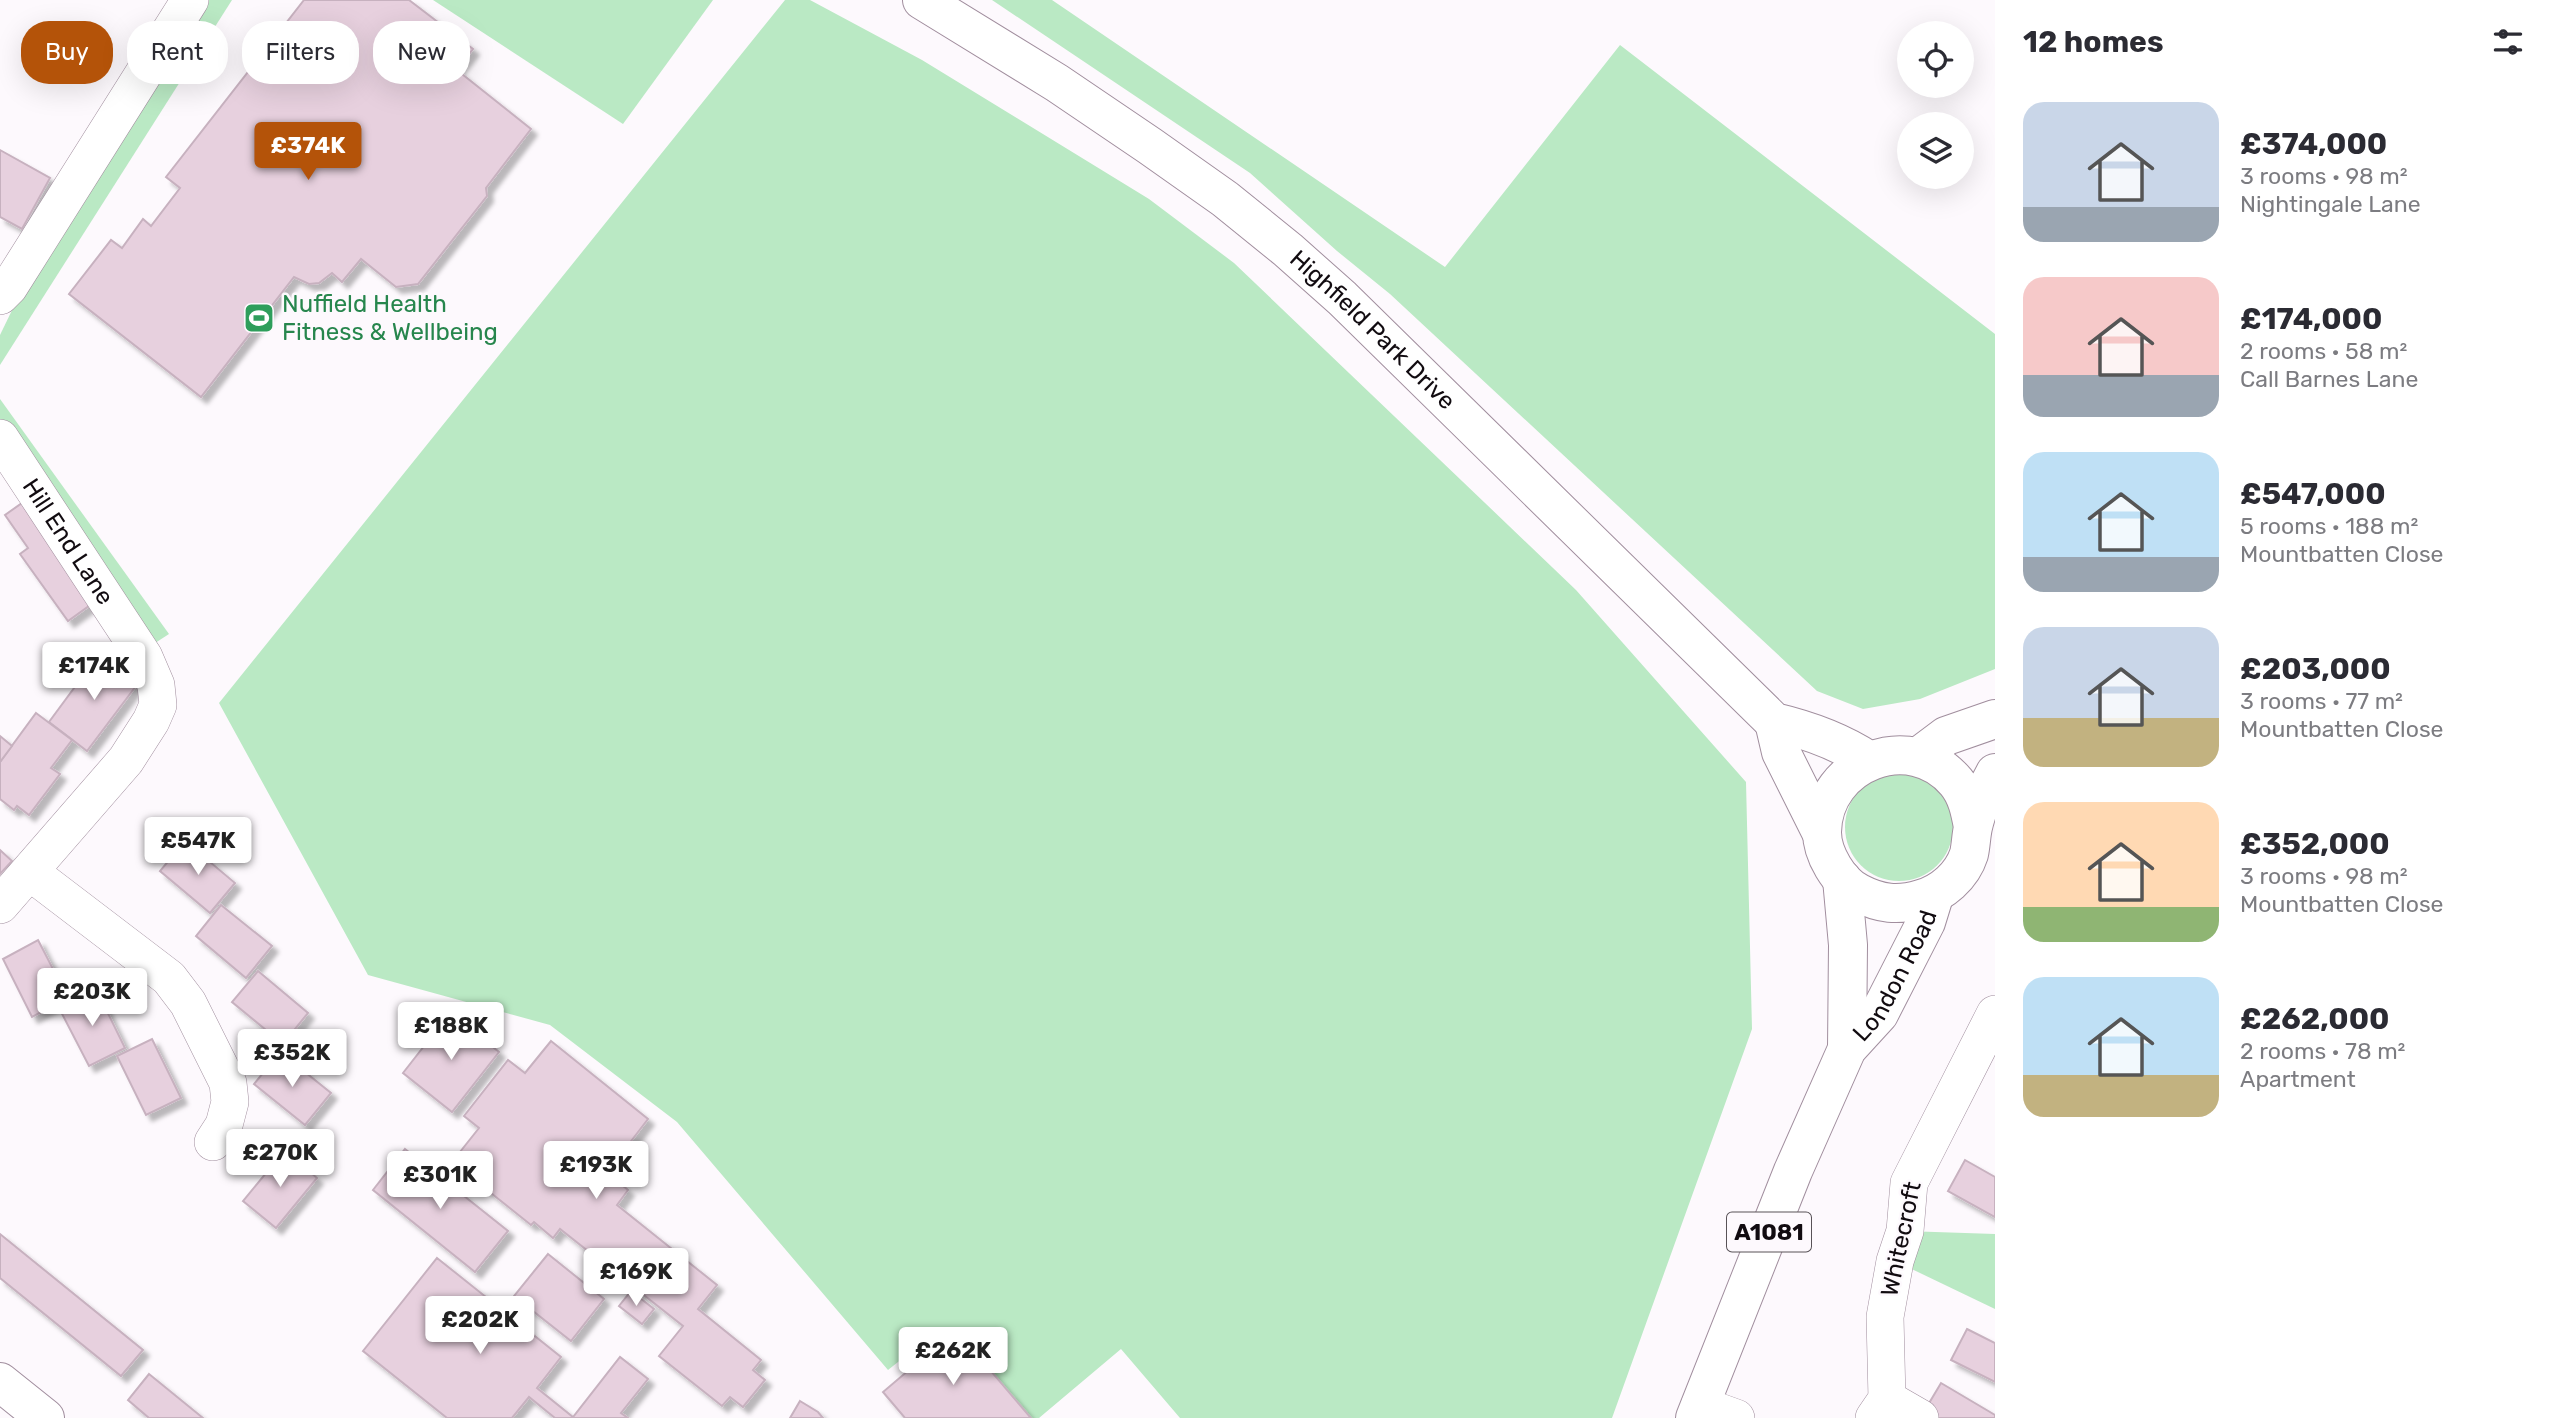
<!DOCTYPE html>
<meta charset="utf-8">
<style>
body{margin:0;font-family:Rubik,sans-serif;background:#f7f7f7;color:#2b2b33;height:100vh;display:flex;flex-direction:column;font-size:26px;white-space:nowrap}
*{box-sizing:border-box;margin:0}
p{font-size:23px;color:#7c7c81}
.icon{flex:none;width:38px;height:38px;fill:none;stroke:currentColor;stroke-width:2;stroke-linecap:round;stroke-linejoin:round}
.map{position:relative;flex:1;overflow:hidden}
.sheet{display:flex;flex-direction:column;background:#fff;width:560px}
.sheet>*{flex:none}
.top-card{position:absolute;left:21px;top:21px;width:665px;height:63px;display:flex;gap:14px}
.controls{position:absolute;left:1897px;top:21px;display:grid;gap:14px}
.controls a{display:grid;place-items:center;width:77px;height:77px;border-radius:50%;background:#fff;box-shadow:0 7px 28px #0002;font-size:35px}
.price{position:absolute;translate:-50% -60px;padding:0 16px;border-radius:7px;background:#fff;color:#222;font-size:23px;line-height:46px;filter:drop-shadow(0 2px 4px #0008)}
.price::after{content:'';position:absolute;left:50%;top:42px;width:21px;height:16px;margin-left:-10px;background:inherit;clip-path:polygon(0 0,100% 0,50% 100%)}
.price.selected{background:#b45309;color:#fff}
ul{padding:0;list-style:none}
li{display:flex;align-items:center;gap:21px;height:175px;padding:0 28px}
li span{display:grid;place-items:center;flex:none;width:196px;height:140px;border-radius:21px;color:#555}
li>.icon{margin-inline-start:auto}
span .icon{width:84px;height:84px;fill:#fffc;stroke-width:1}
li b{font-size:30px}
h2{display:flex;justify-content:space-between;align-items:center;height:84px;padding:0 28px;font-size:30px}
.pill{padding:0 24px;border-radius:28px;background:#fff;box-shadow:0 7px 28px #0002;font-size:24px;line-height:63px}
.pill.selected{background:#b45309;color:#fff}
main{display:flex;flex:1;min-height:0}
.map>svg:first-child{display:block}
.green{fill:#bae9c4}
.building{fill:#e7d0de;stroke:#c7b1bf;stroke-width:2;filter:url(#shadow)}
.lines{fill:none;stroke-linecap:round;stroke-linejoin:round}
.street-casing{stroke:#a18e9e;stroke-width:38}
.secondary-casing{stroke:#a18e9e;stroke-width:40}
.primary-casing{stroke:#a18e9e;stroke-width:40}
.street{stroke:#fff;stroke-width:37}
.secondary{stroke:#fff;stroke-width:38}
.primary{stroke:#fff;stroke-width:38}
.labels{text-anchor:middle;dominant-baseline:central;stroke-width:5;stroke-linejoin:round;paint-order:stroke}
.shield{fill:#fdf9fd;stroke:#585257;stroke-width:2}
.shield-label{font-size:23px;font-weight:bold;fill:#110b10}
.leisure-label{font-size:24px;fill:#27864d;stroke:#fdf9fd;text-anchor:start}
.street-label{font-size:24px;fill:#110b10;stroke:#fdf9fd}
</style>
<main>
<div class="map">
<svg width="1995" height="1418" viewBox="0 0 1995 1418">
<defs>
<filter id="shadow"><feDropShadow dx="6" dy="6" stdDeviation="2" flood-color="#0004"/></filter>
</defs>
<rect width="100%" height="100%" fill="#fdf9fd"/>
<g class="green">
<polygon points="202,0 232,0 0,365 0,335 16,302"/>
<polygon points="433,0 713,0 623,124"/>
<polygon points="785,0 810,0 922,60 1149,199 1234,263 1576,590 1746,782 1752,1029 1612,1418 1180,1418 1121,1349 1039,1418 1031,1418 921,1360 913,1350 888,1370 677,1122 550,1025 368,975 219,703"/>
<polygon points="992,0 1052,0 1445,267 1620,45 1995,334 1995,669 1920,699 1863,709 1817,691 1390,294 1337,251 1250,173"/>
<polygon points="0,399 169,634 152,645 0,424"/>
<circle cx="1899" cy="827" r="54"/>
<polygon points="1905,1231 1995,1234 1995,1309 1895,1261"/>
</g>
<g class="building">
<polygon points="304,0 409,0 473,49 457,70 531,129 486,188 487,196 418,284 396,287 361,259 342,282 332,273 319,283 309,284 294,277 201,397 69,294 111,240 122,248 143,219 151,226 180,188 166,177"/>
<polygon points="0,150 50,178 22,229 0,217"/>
<polygon points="22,503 93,603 68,621 20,554 28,548 5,515"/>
<polygon points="100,653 139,682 87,751 49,722"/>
<polygon points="36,713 72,740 51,768 60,774 29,815 17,806 14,810 0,799 0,762"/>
<polygon points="0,736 12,746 0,762"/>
<polygon points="185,841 235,883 210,913 160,871"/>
<polygon points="0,850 12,861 0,874"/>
<polygon points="221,905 272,946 246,978 196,936"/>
<polygon points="38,940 68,998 32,1017 3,959"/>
<polygon points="258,971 308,1013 283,1044 232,1002"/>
<polygon points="96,989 125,1048 89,1066 59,1008"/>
<polygon points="450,1013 499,1052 452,1112 403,1073"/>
<polygon points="152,1039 181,1098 146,1115 117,1056"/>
<polygon points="551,1041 648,1119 625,1149 634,1157 616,1180 628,1190 617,1205 717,1285 698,1309 761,1360 753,1370 765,1380 743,1407 730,1397 722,1406 659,1356 683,1326 560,1229 553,1238 534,1222 531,1225 452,1162 479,1128 464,1116 508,1060 525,1073"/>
<polygon points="280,1052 331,1093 305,1125 254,1084"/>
<polygon points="405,1149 508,1231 475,1272 373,1190"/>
<polygon points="285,1150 317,1178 276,1228 243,1201"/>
<polygon points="1965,1160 1995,1177 1995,1217 1948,1191"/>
<polygon points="0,1234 143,1350 121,1376 0,1278"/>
<polygon points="548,1254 604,1299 571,1341 514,1296"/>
<polygon points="437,1258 561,1357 537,1388 573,1417 620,1357 648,1379 621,1413 628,1418 555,1418 529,1397 512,1418 447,1418 363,1351"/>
<polygon points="631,1291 654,1309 642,1324 619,1306"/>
<polygon points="1967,1329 1995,1343 1995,1382 1951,1360"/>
<polygon points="956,1330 1031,1418 905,1418 883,1392"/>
<polygon points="149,1374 203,1418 149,1418 128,1400"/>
<polygon points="1941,1383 1995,1415 1995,1418 1939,1418 1925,1410"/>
<polygon points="800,1401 818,1412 823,1418 790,1418"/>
</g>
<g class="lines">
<g class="street-casing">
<g id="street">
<polyline points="0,296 9,287 190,0"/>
<path id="s1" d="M0 438 144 657 156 685 158 705 151 721 126 760 0 905"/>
<polyline points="30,872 169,978 188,1003 228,1083 230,1102 224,1125 213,1142"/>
<polyline points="1887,1399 1920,1418"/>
<polyline points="1700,1405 1736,1418"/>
<polyline points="1874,1418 1887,1399 1885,1317 1895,1261 1905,1231 1909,1183 1995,1014"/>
</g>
</g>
<g class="secondary-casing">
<g id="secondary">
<path id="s2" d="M922 0 1057 83 1150 146 1225 199 1288 250 1342 298 1774 722C1808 730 1839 741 1868 760"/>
<polyline points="1774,722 1781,752 1822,834"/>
<polyline points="0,1382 45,1418"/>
</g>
</g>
<g class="primary-casing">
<g id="primary">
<polyline points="1918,757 1946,736 1995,719"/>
<path d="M1973 827C1970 811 1967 795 1956 782 1911 728 1823 762 1822 832 1822 854 1839 883 1859 893 1880 904 1898 906 1921 899 1942 893 1962 876 1969 854 1971 845 1971 836 1973 827 1977 809 1986 789 1995 773"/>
<polyline points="1842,879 1848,945 1847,1049"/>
<path id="s3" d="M1695 1418 1793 1171 1847 1049 1879 1014 1926 922 1934 896"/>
</g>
</g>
<use href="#street" class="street"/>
<use href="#secondary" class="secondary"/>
<use href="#primary" class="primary"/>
</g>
<defs>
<g id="stadium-square" transform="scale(1.575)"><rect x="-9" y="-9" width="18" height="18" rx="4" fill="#2e9e5b" stroke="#fdf9fd"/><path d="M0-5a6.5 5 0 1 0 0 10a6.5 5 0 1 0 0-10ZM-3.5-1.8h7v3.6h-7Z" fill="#fff"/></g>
</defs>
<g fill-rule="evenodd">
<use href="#stadium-square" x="259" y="318"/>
</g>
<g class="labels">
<rect class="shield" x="1727" y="1212.5" width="84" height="39" rx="5"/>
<g class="shield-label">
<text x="1769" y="1232">A1081</text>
</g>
<g class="leisure-label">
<text x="282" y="304">Nuffield Health<tspan x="282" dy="28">Fitness &amp; Wellbeing</tspan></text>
</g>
<g class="street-label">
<text stroke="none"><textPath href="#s2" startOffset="560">Highfield Park Drive</textPath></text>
<text stroke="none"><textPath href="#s1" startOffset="124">Hill End Lane</textPath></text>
<text stroke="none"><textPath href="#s3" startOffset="488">London Road</textPath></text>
<text transform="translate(1901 1239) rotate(-78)">Whitecroft</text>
</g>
</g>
</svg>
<div class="controls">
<a><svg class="icon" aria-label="locate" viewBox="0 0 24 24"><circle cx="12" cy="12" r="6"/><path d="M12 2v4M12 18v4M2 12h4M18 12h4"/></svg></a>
<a><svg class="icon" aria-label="layers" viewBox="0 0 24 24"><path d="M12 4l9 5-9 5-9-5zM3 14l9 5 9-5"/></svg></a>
</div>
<b class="price selected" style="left:308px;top:182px">£374K</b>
<b class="price" style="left:94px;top:702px">£174K</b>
<b class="price" style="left:198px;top:877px">£547K</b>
<b class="price" style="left:92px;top:1028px">£203K</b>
<b class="price" style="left:451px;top:1062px">£188K</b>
<b class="price" style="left:292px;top:1089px">£352K</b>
<b class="price" style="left:280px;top:1189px">£270K</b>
<b class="price" style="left:596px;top:1201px">£193K</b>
<b class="price" style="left:440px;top:1211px">£301K</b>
<b class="price" style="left:636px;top:1308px">£169K</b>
<b class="price" style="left:480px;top:1356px">£202K</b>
<b class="price" style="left:953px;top:1387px">£262K</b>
<div class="top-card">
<a class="pill selected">Buy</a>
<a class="pill">Rent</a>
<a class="pill">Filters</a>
<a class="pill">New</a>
</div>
</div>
<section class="sheet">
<h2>12 homes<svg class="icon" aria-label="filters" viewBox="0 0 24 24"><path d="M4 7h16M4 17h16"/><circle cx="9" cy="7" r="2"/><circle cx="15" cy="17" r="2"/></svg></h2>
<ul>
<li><span style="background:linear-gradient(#c9d6e8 75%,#9aa5b1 0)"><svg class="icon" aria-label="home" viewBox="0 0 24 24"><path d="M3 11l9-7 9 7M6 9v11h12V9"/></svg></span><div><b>£374,000</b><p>3 rooms · 98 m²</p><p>Nightingale Lane</p></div></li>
<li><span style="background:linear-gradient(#f6c9c9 70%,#9aa5b1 0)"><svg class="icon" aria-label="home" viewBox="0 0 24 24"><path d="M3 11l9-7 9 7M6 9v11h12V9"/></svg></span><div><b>£174,000</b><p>2 rooms · 58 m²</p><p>Call Barnes Lane</p></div></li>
<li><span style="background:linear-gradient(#bfe0f5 75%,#9aa5b1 0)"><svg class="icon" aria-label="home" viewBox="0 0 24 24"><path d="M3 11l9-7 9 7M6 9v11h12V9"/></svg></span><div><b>£547,000</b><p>5 rooms · 188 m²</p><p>Mountbatten Close</p></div></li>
<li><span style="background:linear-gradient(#c9d6e8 65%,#c2b280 0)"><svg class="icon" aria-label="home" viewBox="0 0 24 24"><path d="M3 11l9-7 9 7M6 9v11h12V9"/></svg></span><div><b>£203,000</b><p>3 rooms · 77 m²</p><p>Mountbatten Close</p></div></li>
<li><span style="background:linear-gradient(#ffd9b3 75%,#8fb573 0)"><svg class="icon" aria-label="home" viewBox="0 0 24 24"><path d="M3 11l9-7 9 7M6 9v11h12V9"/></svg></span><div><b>£352,000</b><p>3 rooms · 98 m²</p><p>Mountbatten Close</p></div></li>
<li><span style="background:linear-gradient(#bfe0f5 70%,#c2b280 0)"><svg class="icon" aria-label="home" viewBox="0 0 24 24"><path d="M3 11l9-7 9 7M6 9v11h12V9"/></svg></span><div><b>£262,000</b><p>2 rooms · 78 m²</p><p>Apartment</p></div></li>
</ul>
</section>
</main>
